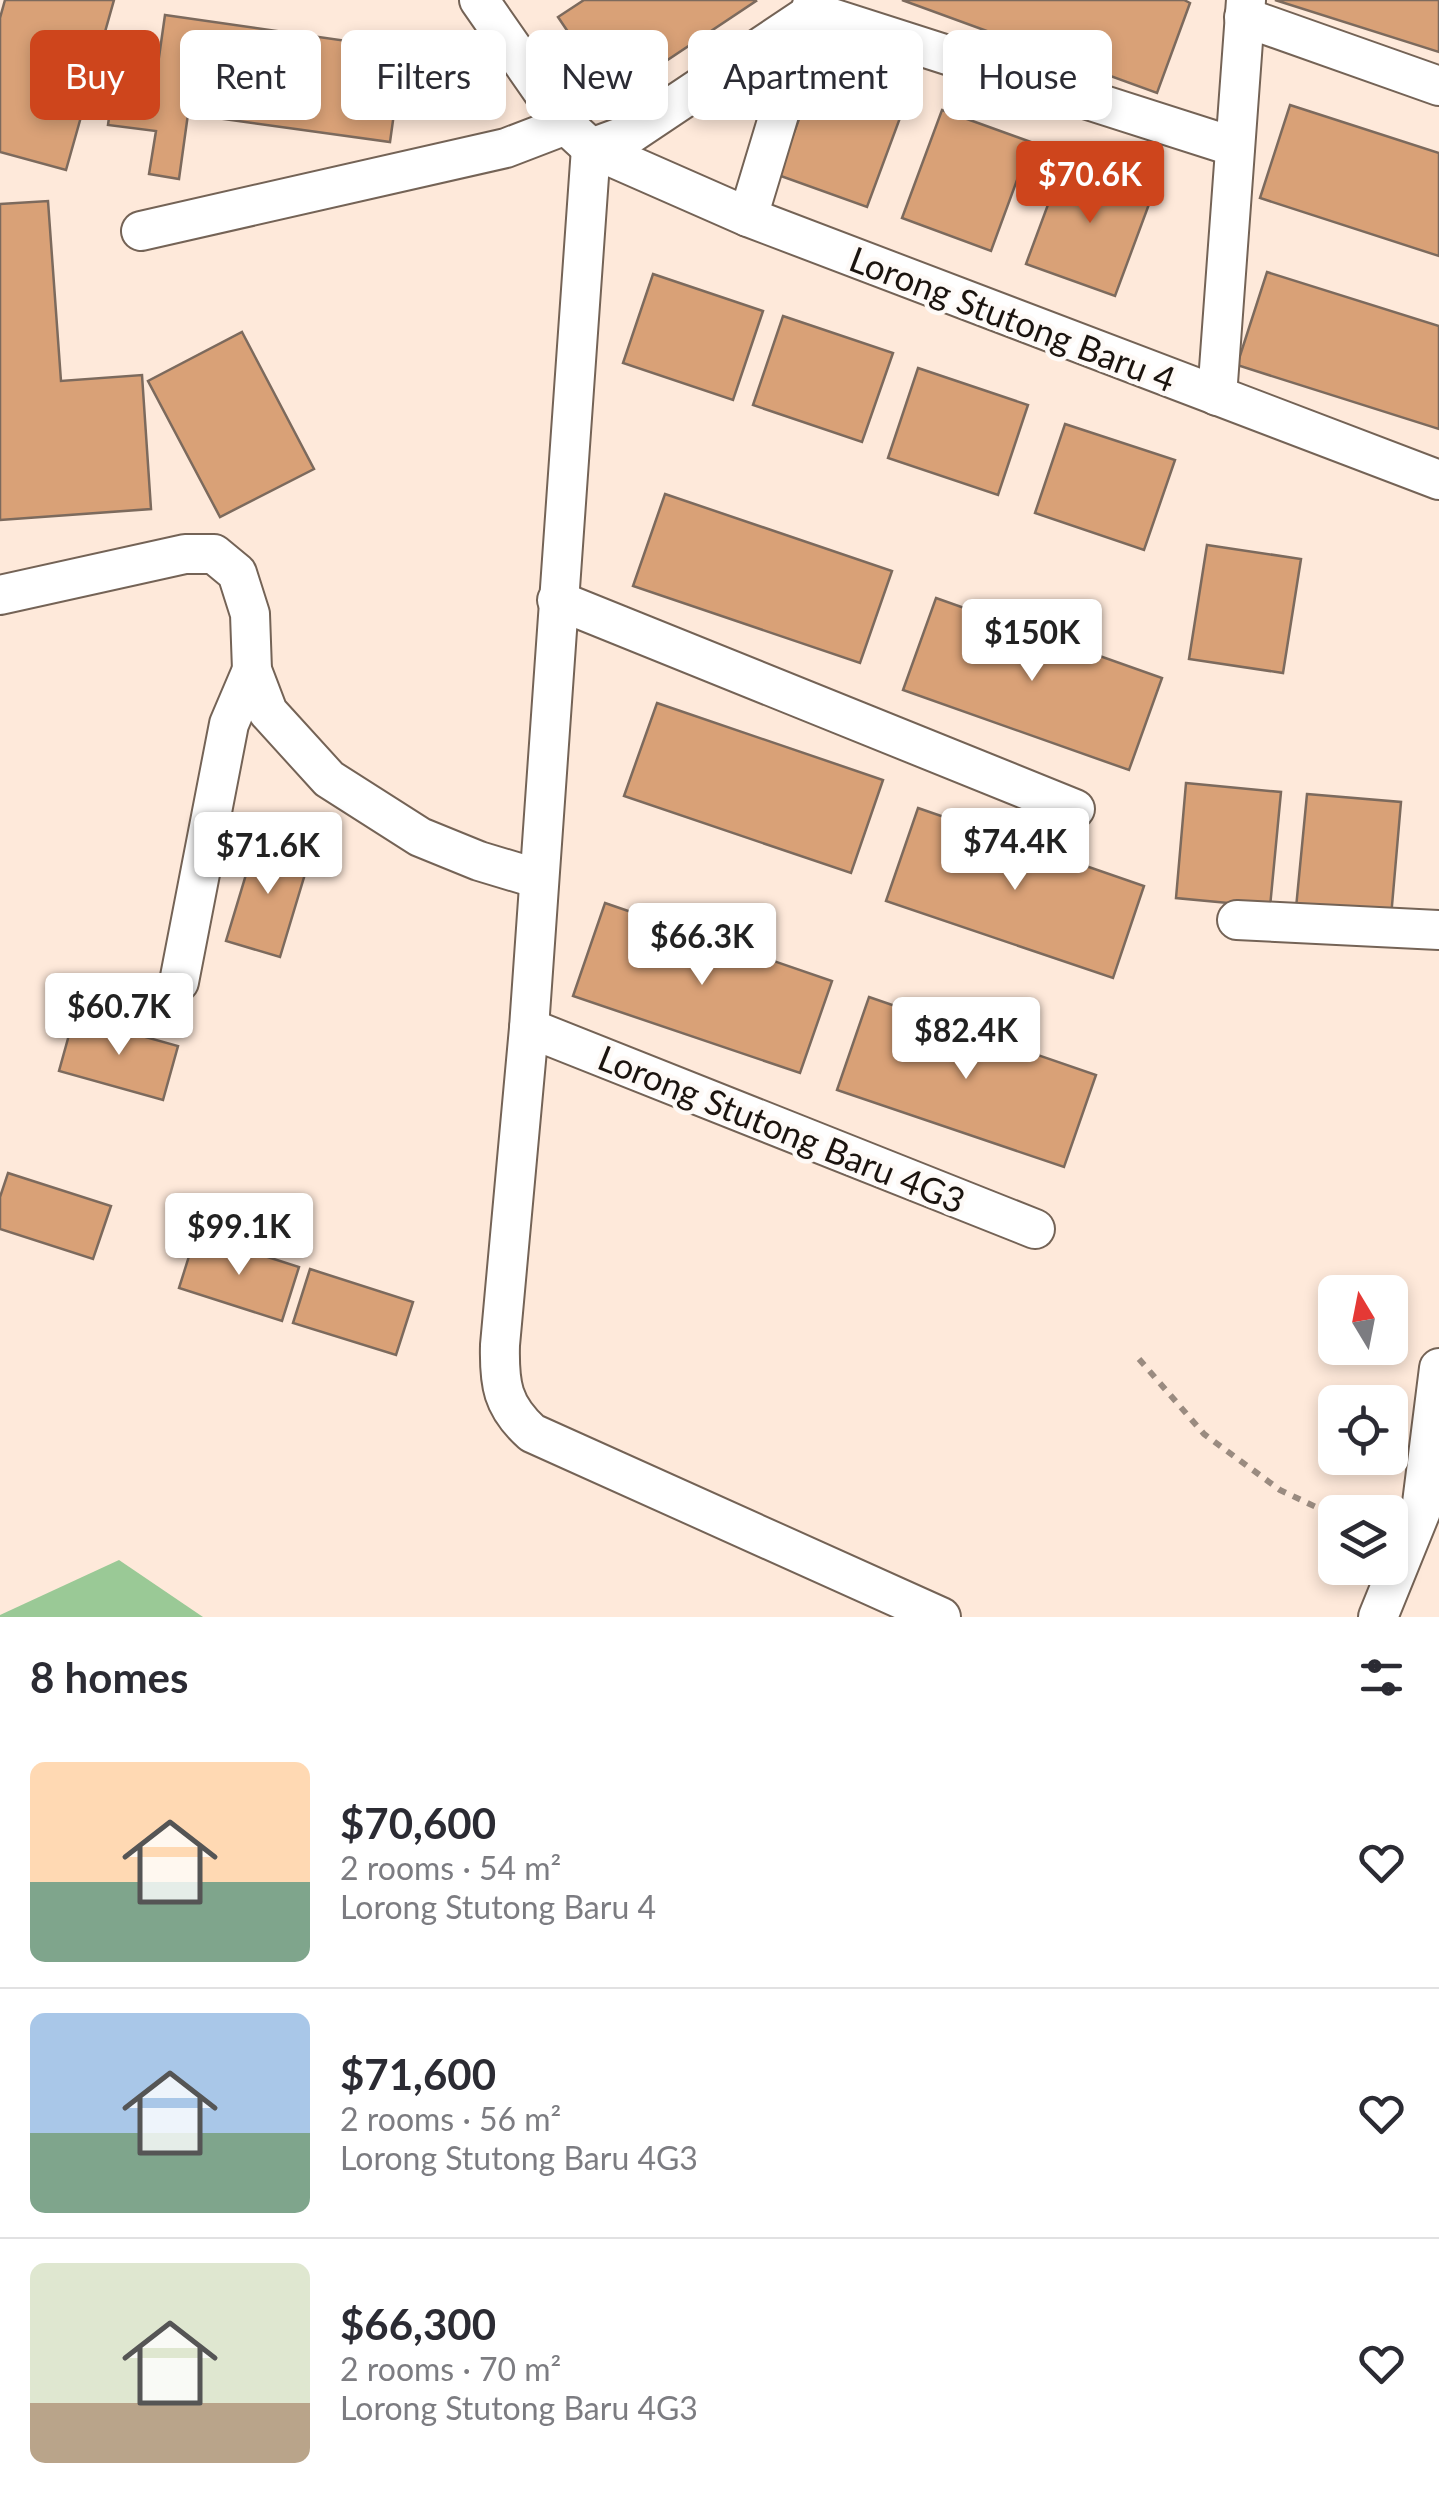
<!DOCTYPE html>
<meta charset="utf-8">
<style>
body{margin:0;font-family:Lato,sans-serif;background:#f7f7f7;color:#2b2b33;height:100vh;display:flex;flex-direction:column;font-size:38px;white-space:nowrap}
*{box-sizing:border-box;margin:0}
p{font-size:32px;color:#7c7c81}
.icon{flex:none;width:55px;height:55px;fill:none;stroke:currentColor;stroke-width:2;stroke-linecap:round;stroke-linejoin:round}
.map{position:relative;height:1617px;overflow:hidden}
.details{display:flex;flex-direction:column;background:#fff;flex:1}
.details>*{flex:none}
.guide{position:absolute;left:30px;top:30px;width:1380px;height:90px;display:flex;gap:20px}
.needle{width:65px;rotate:350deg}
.tools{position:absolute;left:1318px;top:1275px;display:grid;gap:20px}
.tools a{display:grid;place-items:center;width:90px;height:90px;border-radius:15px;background:#fff;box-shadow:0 5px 15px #0003;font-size:50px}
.price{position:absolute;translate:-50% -85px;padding:0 22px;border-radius:10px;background:#fff;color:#222;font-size:32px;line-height:65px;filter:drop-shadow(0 2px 5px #0008)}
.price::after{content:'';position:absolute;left:50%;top:60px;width:30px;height:22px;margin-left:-15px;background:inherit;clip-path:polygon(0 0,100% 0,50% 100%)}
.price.on{background:#ce451c;color:#fff}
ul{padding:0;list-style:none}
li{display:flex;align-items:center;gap:30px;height:250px;padding:0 30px}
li+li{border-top:2px solid #e1e1e2}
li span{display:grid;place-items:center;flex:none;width:280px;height:200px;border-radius:15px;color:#555}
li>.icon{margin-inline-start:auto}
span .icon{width:120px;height:120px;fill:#fffc;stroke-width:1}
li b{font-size:42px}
h2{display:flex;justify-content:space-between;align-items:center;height:120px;padding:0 30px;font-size:42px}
.tag{padding:0 35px;border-radius:15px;background:#fff;box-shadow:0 5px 15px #0003;font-size:35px;line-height:90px}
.tag.on{background:#ce451c;color:#fff}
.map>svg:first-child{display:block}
.green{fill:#9ac996}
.building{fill:#d9a177;stroke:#7c6a5d;stroke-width:2.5}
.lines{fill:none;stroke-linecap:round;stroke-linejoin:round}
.minor-casing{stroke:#746356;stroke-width:42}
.path{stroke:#9a8b80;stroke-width:6;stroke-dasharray:8 8;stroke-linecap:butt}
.minor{stroke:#fff;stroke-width:38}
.labels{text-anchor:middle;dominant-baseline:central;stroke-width:9;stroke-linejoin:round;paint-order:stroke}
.street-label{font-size:35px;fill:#1b140f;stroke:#fefaf7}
</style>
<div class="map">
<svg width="1439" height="1617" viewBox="0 0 1439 1617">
<rect width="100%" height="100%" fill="#fee9da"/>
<polygon class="green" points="119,1560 203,1617 0,1617 0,1615"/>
<g class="building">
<polygon points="5,0 114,0 66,170 0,152 0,18"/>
<polygon points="584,0 755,0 756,1 612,97 558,17"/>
<polygon points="902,0 1184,0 1190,3 1157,93"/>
<polygon points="1275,0 1439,0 1439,52"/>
<polygon points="165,15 403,49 390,142 188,114 179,179 149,174 156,131 108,125 117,59 158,64"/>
<polygon points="819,66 907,99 867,207 778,175"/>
<polygon points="1290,105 1439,153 1439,256 1260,198"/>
<polygon points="942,110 1031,142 991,251 902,218"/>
<polygon points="1066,156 1155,188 1115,296 1026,264"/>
<polygon points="48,201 61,381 142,375 151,509 0,520 0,204"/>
<polygon points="1267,272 1439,326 1439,429 1237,365"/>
<polygon points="653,274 763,311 733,400 623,363"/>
<polygon points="783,316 893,353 862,442 753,405"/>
<polygon points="242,332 314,469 220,517 148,381"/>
<polygon points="918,368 1028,405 998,495 888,458"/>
<polygon points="1065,424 1175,460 1144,550 1035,513"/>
<polygon points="665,494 892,571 860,663 633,586"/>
<polygon points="1207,545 1301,559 1283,673 1189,659"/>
<polygon points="936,598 1162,678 1129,770 903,690"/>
<polygon points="657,703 883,780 851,873 624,796"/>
<polygon points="1186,783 1281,792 1270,907 1176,898"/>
<polygon points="1307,794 1401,802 1391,917 1296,908"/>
<polygon points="918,808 1144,886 1113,978 886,901"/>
<polygon points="257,838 311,854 280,957 226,941"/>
<polygon points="605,903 832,981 800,1073 573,996"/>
<polygon points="869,997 1096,1075 1064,1167 837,1090"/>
<polygon points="74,1017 178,1046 163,1100 59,1071"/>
<polygon points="8,1173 111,1206 93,1259 0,1229 0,1197"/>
<polygon points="196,1234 299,1267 282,1321 179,1288"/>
<polygon points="310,1269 413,1302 396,1355 293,1323"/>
</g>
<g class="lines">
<g class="minor-casing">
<g id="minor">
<polyline points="479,0 566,125 591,148 748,217 1439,480"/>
<polyline points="1244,17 1439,86"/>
<path d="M591 148 529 1028 500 1345C499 1384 502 1406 532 1433L941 1617"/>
<polyline points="591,148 632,133 813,12 1235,147"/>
<polyline points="748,217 813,2"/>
<polyline points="141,231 506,148 566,125"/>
<polyline points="1217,396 1246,0"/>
<polyline points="0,595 185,554 214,554 237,573 250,614 252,670 268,712 329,779 420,837 479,861 539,879"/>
<polyline points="557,600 1075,809"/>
<polyline points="1237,920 1439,930"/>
<polyline points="179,982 229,724 252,670"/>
<polyline points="529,1028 1035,1229"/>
<polyline points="1378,1617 1421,1511 1439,1368"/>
</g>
</g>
<polyline class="path" points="1139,1359 1204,1434 1280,1490 1335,1516"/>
<use href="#minor" class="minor"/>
</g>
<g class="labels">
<g class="street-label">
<text transform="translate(1013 318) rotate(21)">Lorong Stutong Baru 4</text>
<text transform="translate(782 1128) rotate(22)">Lorong Stutong Baru 4G3</text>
</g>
</g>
</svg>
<div class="tools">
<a><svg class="needle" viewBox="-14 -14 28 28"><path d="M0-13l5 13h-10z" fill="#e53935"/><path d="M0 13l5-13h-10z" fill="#7c7c81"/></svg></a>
<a><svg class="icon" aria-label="locate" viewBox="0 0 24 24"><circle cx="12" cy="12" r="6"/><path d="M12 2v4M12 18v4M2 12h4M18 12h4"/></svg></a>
<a><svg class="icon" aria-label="layers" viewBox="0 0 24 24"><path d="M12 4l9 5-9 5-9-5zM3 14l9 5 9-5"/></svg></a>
</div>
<b class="price on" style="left:1090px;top:226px">$70.6K</b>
<b class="price" style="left:1032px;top:684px">$150K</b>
<b class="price" style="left:1015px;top:893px">$74.4K</b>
<b class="price" style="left:268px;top:897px">$71.6K</b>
<b class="price" style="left:702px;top:988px">$66.3K</b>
<b class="price" style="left:119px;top:1058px">$60.7K</b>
<b class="price" style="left:966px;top:1082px">$82.4K</b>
<b class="price" style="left:239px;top:1278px">$99.1K</b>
<div class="guide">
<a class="tag on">Buy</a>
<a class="tag">Rent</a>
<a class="tag">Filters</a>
<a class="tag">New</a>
<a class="tag">Apartment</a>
<a class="tag">House</a>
</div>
</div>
<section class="details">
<h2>8 homes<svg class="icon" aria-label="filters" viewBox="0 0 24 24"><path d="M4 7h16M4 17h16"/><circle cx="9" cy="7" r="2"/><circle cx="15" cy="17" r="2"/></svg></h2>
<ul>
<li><span style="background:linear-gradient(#ffd9b3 60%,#7fa58c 0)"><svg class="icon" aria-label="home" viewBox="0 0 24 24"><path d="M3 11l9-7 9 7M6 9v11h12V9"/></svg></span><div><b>$70,600</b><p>2 rooms · 54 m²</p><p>Lorong Stutong Baru 4</p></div><svg class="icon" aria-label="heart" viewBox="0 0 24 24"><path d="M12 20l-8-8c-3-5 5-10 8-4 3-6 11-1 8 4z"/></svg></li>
<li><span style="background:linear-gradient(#a9c7e8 60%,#7fa58c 0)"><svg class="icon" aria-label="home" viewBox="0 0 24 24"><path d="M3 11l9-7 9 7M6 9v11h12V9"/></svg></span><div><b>$71,600</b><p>2 rooms · 56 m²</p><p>Lorong Stutong Baru 4G3</p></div><svg class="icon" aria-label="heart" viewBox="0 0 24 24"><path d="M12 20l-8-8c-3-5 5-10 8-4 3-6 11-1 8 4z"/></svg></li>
<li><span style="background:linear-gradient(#dfe7d0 70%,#b9a48a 0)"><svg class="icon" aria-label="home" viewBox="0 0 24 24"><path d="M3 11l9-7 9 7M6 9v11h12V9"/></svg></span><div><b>$66,300</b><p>2 rooms · 70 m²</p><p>Lorong Stutong Baru 4G3</p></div><svg class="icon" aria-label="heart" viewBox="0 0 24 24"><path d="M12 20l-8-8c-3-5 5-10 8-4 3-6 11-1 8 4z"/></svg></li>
</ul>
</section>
